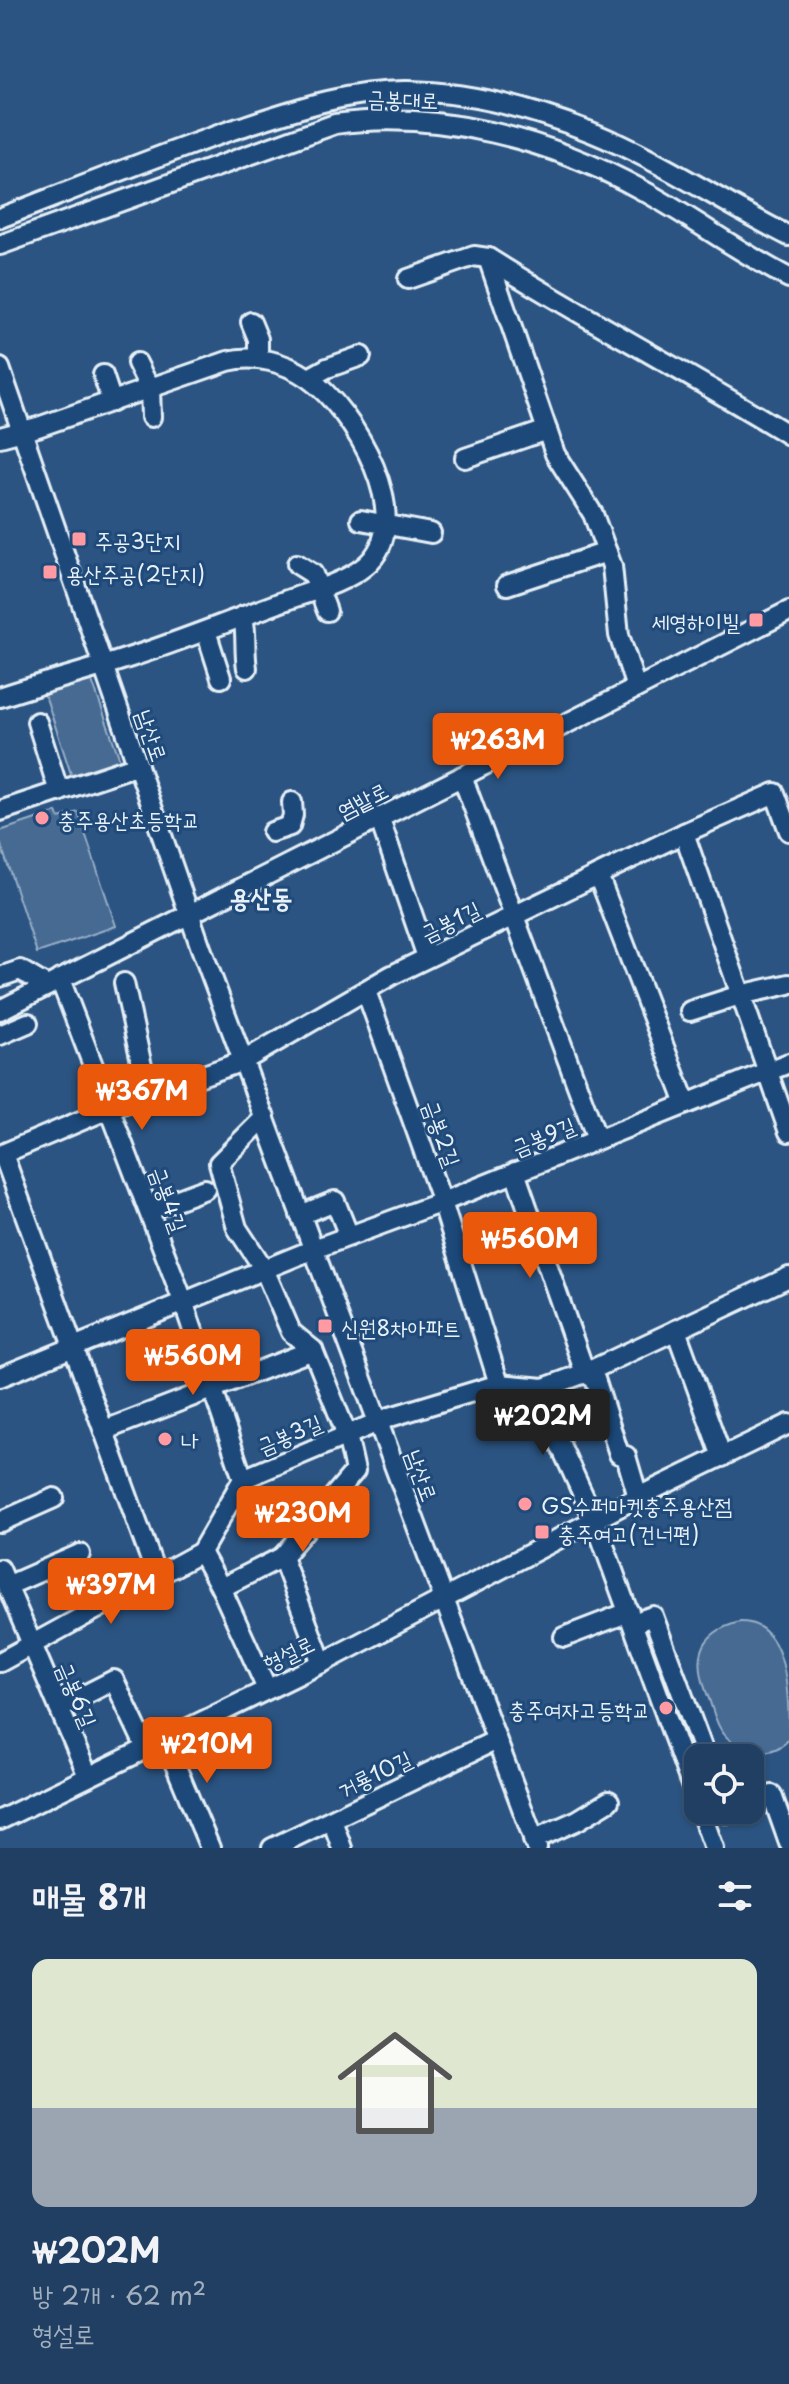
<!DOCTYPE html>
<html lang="ko">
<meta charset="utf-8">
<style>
body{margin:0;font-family:"Playpen Sans","Poor Story",sans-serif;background:#284668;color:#f1f3f6;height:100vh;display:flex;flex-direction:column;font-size:30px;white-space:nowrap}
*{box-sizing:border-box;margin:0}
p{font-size:26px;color:#a2afbe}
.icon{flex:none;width:44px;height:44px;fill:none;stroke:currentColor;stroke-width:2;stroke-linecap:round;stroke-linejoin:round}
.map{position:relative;height:1848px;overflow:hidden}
.drawer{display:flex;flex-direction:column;background:#203f62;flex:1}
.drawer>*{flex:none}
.fabs{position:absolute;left:684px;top:1744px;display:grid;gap:16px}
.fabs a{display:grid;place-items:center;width:80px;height:80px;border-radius:16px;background:#203f62;box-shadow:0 2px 6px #0004,0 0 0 2px #3d5877;font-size:40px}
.price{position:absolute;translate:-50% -68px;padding:0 18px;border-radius:8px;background:#ea580c;color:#fff;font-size:26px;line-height:52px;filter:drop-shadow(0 2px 4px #0008)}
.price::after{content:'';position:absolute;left:50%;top:48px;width:24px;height:18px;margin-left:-12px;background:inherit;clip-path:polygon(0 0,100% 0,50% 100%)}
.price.on{background:#222;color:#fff}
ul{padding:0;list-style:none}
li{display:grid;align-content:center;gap:16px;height:424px;padding:0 32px}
li span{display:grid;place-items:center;height:248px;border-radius:16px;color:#555}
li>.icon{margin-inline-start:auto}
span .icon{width:144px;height:144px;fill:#fffc;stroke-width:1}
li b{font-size:34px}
h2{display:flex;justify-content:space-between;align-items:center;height:96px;padding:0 32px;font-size:34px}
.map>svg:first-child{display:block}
.green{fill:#476b93;stroke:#98aec6;stroke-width:2}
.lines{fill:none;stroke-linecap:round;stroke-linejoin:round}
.minor-casing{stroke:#e8f1f8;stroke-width:24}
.minor{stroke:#1f4a7a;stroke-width:18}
.poi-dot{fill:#ff9aa2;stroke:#1f4a7a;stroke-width:3}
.labels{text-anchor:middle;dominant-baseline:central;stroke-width:6;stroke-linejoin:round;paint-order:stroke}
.street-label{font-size:22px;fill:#e8f1f8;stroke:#1f4a7a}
.poi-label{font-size:22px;fill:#e8f1f8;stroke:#1f4a7a;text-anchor:start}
.quarter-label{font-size:26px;font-weight:bold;fill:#e8f1f8;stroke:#1f4a7a}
</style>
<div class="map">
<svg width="789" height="1848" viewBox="0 0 789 1848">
<rect width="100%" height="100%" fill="#2b5482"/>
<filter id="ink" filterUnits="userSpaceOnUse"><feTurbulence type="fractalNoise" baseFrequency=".0125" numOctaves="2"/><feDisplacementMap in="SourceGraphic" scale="16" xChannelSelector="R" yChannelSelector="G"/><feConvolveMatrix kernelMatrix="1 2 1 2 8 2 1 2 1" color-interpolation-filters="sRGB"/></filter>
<g filter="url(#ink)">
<g class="green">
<polygon points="86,678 92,681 120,760 72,777 44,692"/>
<polygon points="57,812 59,818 78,812 116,926 37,953 0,842 0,831"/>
<path d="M740 1622C789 1621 789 1699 789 1739 772 1759 740 1754 724 1734 716 1725 713 1710 709 1699 694 1662 695 1633 740 1622Z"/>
</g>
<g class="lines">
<g class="minor-casing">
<g id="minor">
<path d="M0 218C77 188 154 157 232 130 290 111 347 90 408 91 469 92 535 110 591 132 660 160 723 203 789 236"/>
<path d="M0 245 335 124C438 109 551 140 642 190 692 217 738 252 789 278"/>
<path d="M408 279 474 256 488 258C587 320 690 374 789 435"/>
<polyline points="251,322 258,339 258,358"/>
<polyline points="137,363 150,389 151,417"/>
<polyline points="0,368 201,948 537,1848"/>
<polyline points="103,375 112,402"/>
<polyline points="309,378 327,368 361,356"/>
<polyline points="547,430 555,454 593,514 612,566 619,635 636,688"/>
<path d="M0 437 38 427 228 361C255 354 285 362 308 378 353 409 420 521 365 566 342 585 304 593 276 604 227 622 178 642 128 658 85 672 42 683 0 697"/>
<polyline points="465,458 547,430 488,258"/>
<polyline points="361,520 431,533"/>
<polyline points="297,564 313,574 327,611"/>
<polyline points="507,585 607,552"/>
<path d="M243 616C247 634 244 650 247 668"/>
<polyline points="206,631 221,678"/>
<polyline points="37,722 59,792"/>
<polyline points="462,776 597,1139"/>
<polyline points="0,811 138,765"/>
<polyline points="379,817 427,957"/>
<polyline points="272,832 290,826 293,815 292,802"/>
<polyline points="684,833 775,793 789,831"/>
<polyline points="598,875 686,1104"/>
<polyline points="0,977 20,970 47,986"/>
<polyline points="60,979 183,1301 243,1479"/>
<polyline points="124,983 148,1094"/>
<polyline points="366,991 442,1202 499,1384"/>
<polyline points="0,1010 789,611"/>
<polyline points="690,1011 740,995 789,984"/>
<polyline points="0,1035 28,1023"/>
<polyline points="265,1117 219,1163 237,1228 264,1269 291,1332 313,1350"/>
<polyline points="3,1154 157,1577"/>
<polyline points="0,1155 111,1108 243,1061 392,975 684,833 789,1132"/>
<polyline points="515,1172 585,1373 595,1379 619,1454 626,1456 638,1497"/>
<polyline points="149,1210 205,1189"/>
<polyline points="300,1215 335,1201 349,1236"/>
<polyline points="676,1330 722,1457"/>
<polyline points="0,1377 314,1249 442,1202 789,1063"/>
<polyline points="544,1388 541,1403 595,1521 698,1804"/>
<polyline points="105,1430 313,1350 347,1435 355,1471 282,1557"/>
<polyline points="0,1522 54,1498"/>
<polyline points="201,1552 221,1588 267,1689"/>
<polyline points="0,1569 88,1776"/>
<polyline points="7,1586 80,1554"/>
<polyline points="221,1588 282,1557 322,1663"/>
<polyline points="633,1623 653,1616 706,1758"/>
<polyline points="564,1637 629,1612"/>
<polyline points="0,1662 201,1552 243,1479 390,1417 499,1384 544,1388 585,1373 789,1277"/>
<polyline points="59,1708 114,1680 146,1748"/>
<polyline points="164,1738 210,1848"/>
<polyline points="772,1795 789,1843"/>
<polyline points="700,1810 714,1848"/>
<polyline points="725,1810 726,1813"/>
<polyline points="0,1820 322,1663 638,1497 789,1424"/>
<polyline points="332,1820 342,1848"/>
<polyline points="533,1840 578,1820 609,1801"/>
<polyline points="272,1848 496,1740"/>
</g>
</g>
<use href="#minor" class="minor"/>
</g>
</g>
<g class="poi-dot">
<rect x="71" y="531" width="16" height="16" rx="4"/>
<rect x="42" y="564" width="16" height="16" rx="4"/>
<rect x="748" y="612" width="16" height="16" rx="4"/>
<circle cx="42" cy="818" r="8"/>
<rect x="317" y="1318" width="16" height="16" rx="4"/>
<circle cx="165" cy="1439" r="8"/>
<circle cx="525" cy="1504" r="8"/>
<rect x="534" y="1524" width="16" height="16" rx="4"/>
<circle cx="666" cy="1708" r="8"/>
</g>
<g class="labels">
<g class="street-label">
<text transform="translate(403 98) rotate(2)">금봉대로</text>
<text transform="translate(153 735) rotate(71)">남산로</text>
<text transform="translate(362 799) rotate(-27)">염밭로</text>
<text transform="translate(450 920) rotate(-26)">금봉1길</text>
<text transform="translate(443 1133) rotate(70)">금봉2길</text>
<text transform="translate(543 1135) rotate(-22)">금봉9길</text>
<text transform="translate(170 1199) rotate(70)">금봉4길</text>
<text transform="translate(289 1433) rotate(-23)">금봉3길</text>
<text transform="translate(423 1475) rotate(70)">남산로</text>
<text transform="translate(288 1652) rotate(-26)">형설로</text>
<text transform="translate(78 1694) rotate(67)">금봉6길</text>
<text transform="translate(374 1773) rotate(-26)">거룡10길</text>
</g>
<g class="poi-label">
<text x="95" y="539">주공3단지</text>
<text x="66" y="572">용산주공(2단지)</text>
<text x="740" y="620" text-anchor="end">세영하이빌</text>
<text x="58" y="818">충주용산초등학교</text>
<text x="341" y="1326">신원8차아파트</text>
<text x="181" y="1439">나</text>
<text x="541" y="1504">GS수퍼마켓충주용산점</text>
<text x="558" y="1532">충주여고(건너편)</text>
<text x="650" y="1708" text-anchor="end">충주여자고등학교</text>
</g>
<g class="quarter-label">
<text x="261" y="896">용산동</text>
</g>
</g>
</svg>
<div class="fabs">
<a><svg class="icon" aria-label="locate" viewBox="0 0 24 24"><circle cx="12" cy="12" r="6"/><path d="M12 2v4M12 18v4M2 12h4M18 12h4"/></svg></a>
</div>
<b class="price" style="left:498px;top:781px">₩263M</b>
<b class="price" style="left:142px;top:1132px">₩367M</b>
<b class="price" style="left:530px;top:1280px">₩560M</b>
<b class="price" style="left:193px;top:1397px">₩560M</b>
<b class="price on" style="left:543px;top:1457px">₩202M</b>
<b class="price" style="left:303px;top:1554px">₩230M</b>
<b class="price" style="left:111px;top:1626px">₩397M</b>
<b class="price" style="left:207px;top:1785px">₩210M</b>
</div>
<section class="drawer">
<h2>매물 8개<svg class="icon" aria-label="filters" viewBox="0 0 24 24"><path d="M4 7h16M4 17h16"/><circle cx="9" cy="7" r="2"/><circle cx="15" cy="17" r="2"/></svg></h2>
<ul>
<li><span style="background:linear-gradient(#dfe7d0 60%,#9aa5b1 0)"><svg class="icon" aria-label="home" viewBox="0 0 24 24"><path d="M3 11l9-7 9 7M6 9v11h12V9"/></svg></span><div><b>₩202M</b><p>방 2개 · 62 m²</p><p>형설로</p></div></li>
</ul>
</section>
